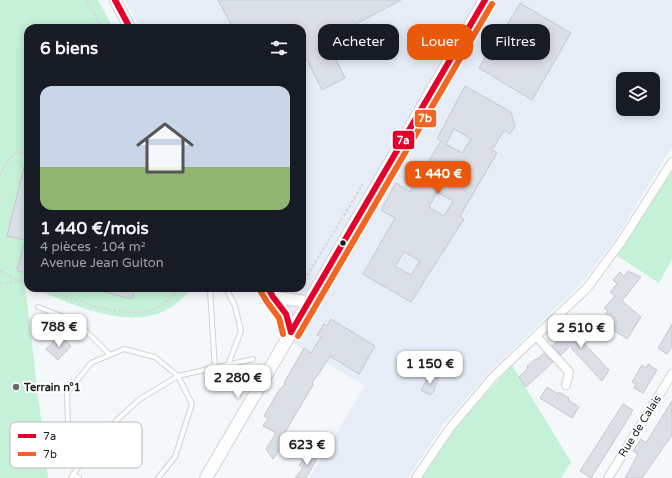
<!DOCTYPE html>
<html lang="fr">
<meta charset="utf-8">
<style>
body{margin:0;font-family:"Varela Round",sans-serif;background:#242831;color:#f1f3f6;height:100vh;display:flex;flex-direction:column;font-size:15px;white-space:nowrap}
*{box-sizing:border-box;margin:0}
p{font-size:13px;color:#9ea1a6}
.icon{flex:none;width:22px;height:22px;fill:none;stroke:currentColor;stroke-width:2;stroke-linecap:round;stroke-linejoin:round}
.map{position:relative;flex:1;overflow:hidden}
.side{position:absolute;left:24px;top:24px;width:282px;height:268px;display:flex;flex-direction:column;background:#171b24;border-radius:12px;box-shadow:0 2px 10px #0003}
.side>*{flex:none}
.banner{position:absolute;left:318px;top:24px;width:294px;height:36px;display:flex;gap:8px}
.fabs{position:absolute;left:616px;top:72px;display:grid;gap:8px}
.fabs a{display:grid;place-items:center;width:44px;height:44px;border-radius:8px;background:#171b24;box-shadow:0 2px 10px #0003;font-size:20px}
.price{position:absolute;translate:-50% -34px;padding:0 9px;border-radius:8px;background:#fff;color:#222;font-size:13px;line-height:26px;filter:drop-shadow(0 1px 2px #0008)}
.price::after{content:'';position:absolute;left:50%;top:24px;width:12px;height:9px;margin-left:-6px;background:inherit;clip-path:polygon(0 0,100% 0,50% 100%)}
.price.selected{background:#ea580c;color:#fff}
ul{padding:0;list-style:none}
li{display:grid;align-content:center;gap:8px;height:212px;padding:0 16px}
li span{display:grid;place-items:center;height:124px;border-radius:12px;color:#555}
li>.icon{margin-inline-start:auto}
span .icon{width:72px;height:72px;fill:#fffc;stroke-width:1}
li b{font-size:17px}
h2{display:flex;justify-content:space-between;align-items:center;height:48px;padding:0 16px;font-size:17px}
.tag{padding:0 14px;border-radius:12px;background:#171b24;box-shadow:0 2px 10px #0003;font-size:14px;line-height:36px}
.tag.selected{background:#ea580c;color:#fff}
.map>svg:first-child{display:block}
.built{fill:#e7edf6;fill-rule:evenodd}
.green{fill:#c5f1d9}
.building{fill:#dbe0e6;stroke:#c6c9cb;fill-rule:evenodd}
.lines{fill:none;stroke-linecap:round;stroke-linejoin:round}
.service-casing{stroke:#d0d2d4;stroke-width:6}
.minor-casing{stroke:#d0d2d4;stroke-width:10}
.tertiary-casing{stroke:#d0d2d4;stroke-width:13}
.secondary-casing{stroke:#d0d2d4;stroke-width:14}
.path{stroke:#d6d7d8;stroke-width:2;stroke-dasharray:3 2;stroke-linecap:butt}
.service{stroke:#fefefe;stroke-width:4}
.minor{stroke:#fefefe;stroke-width:8}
.tertiary{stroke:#fefefe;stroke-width:11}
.secondary{stroke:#fefefe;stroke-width:12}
.bus-1-casing{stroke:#fff;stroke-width:9}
.bus-2-casing{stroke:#fff;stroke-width:9}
.bus-1{stroke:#e4002b;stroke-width:6}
.bus-2{stroke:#f26522;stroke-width:6}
.bus-dot{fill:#1a1c1e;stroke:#fff;stroke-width:1.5}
.poi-dot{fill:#67696b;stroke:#fff;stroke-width:1.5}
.labels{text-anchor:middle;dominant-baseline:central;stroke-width:4;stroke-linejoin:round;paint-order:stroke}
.poi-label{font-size:11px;font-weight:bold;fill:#1a1c1e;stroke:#fff;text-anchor:start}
.street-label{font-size:11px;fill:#1a1c1e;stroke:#fff}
.key{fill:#fff;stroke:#babbbc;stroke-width:1}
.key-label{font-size:11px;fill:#1a1c1e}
.line-badge{stroke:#fff;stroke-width:1.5}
.badge-label{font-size:11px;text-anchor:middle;font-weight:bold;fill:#fff}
</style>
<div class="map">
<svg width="672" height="478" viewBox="0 0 672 478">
<rect width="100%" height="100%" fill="#f5f8fb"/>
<path class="built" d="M125 0H672V147L616 238 582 283 488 373 444 424 408 478H309L365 386 290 341 285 309 274 288H302V28H140ZM623 79H653V109H623Z"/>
<g class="green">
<polygon points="0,0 98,0 113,28 28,28 28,286 25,285 48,478 0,478"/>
<polygon points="672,172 672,259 659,283 613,253"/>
<path d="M33 288H191C152 343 81 308 33 288Z"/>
<polygon points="512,365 571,462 561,478 420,478 455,428"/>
</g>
<g class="building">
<polygon points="218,0 401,0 326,40 345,78 322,90 302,50 302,28 233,28"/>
<polygon points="520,3 571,33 532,100 479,68 496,37 499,39"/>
<path d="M465 86 511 112 515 126 510 134 504 130 492 150 497 153 460 216 464 219 411 302 363 274 395 218 381 210 396 183 410 192 441 141 437 139ZM454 129 471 139 462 153 446 144ZM437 192 453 201 444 216 429 207ZM404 252 420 261 411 275 395 266Z"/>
<polygon points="25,163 28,164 28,273 17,271 25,240 7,236"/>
<polygon points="628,271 641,277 622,301 641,317 627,339 609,327 610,326 602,319 608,311 604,308 615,296 610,292 617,284 613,280 620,272 624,276"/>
<polygon points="101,288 134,288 132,299 101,291"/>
<polygon points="331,319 375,346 359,374 330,356 318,375 312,382 313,385 284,434 300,443 293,454 282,446 273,459 266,449 276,433 263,426 268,418 264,416 279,390 284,386 285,381 304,348 311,353 321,337 317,335 324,324 327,326"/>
<polygon points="580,320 588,329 579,338 609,370 602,381 571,348 573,346 571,345 561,355 552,346 562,337 560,335 568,327 570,329"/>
<polygon points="672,324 672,347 667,354 658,348"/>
<polygon points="60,335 71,346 58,360 46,349"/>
<polygon points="544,353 553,362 526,387 519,377 528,368 527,366 531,363 535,359 536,360"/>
<polygon points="648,364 657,370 643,393 634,388 636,384 632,382 642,365 646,368"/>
<polygon points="430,374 439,379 435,386 434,391 430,395 421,390"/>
<polygon points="547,387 558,394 559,392 569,398 568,400 579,407 572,418 540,398"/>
<polygon points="672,401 672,435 642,478 625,478 638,454 633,451 641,439 646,443"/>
<polygon points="623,404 633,410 631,413 631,414 591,478 580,471"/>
<polygon points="314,454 318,457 306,478 295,478 303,468 299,465 307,455 311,457"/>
</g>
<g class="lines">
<g class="service-casing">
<g id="service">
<polyline points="226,288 235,306 241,331 228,365"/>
<polyline points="38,307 77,322 110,355"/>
<polyline points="215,368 210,290 217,288"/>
<polyline points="84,459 68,428 67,393 91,363 124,349 155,357 178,376 192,404 175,457 158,478"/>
<polyline points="73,474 79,478"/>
<polyline points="71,478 84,459 119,418 140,399 178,376 253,359"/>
</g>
</g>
<g class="minor-casing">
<g id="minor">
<polyline points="536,336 569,372 566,385"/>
<polyline points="416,478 450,428 493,377 587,288 621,242 672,162"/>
<polyline points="608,478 672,374"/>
</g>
</g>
<g class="tertiary-casing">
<g id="tertiary">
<polyline points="115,0 130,28"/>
<polyline points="268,288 273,297 286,314 291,332"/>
<polyline points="273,297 309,302"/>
</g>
</g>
<g class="secondary-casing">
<polyline id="secondary" points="206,478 485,0"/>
</g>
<g class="path">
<polyline points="87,0 102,28"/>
<path d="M0 175C7 162 11 151 28 152"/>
<polyline points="0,271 21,281"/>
<polyline points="0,284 21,281 28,282"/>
<polyline points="302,284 363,184"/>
<path d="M47 288C73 300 126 321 154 309 163 306 174 296 180 288"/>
</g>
<use href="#service" class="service"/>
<use href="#minor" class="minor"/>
<use href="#tertiary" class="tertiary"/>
<use href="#secondary" class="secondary"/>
<g class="bus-1-casing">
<g id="bus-1">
<polyline points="115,0 130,28"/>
<polyline points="268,288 273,297 286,314 291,332"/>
<polyline points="291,332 485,0"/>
</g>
</g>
<g class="bus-2-casing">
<g id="bus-2">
<polyline points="261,292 267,302 279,318 283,334"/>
<polyline points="298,336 492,4"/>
</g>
</g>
<use href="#bus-1" class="bus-1"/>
<use href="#bus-2" class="bus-2"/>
</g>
<circle class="bus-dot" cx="343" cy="243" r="3.5"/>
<circle class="poi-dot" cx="16" cy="387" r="4"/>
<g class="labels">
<g class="poi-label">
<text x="24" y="387">Terrain n°1</text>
</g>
<g class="street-label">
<text transform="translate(640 426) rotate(-58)">Rue de Calais</text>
</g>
</g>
<rect x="10" y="422" width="132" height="46" rx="6" class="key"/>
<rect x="18" y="434" width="18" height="4" fill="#e4002b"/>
<rect x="18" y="452" width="18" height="4" fill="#f26522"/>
<g class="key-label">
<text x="43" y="440">7a</text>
<text x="43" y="458">7b</text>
</g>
<g class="line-badge">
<rect x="414" y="109" width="23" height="19" rx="4" fill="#f26522"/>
<rect x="392" y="130" width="23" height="20" rx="4" fill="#e4002b"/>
</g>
<g class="badge-label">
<text x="425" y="122">7b</text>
<text x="403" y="144">7a</text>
</g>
</svg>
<div class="fabs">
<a><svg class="icon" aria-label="layers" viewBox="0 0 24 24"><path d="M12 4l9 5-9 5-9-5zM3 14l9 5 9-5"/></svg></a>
</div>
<b class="price selected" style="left:438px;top:195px">1 440 €</b>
<b class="price" style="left:59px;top:348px">788 €</b>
<b class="price" style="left:581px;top:349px">2 510 €</b>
<b class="price" style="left:430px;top:385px">1 150 €</b>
<b class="price" style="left:238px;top:399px">2 280 €</b>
<b class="price" style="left:307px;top:466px">623 €</b>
<div class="banner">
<a class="tag">Acheter</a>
<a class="tag selected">Louer</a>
<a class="tag">Filtres</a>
</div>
<section class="side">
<h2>6 biens<svg class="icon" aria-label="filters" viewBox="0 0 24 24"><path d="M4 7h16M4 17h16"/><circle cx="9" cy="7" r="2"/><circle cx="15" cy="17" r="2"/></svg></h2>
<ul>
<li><span style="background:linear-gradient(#c9d6e8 65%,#8fb573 0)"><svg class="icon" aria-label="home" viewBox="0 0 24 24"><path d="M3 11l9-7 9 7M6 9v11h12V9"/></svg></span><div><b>1 440 €/mois</b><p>4 pièces · 104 m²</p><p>Avenue Jean Guiton</p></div></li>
</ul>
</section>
</div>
